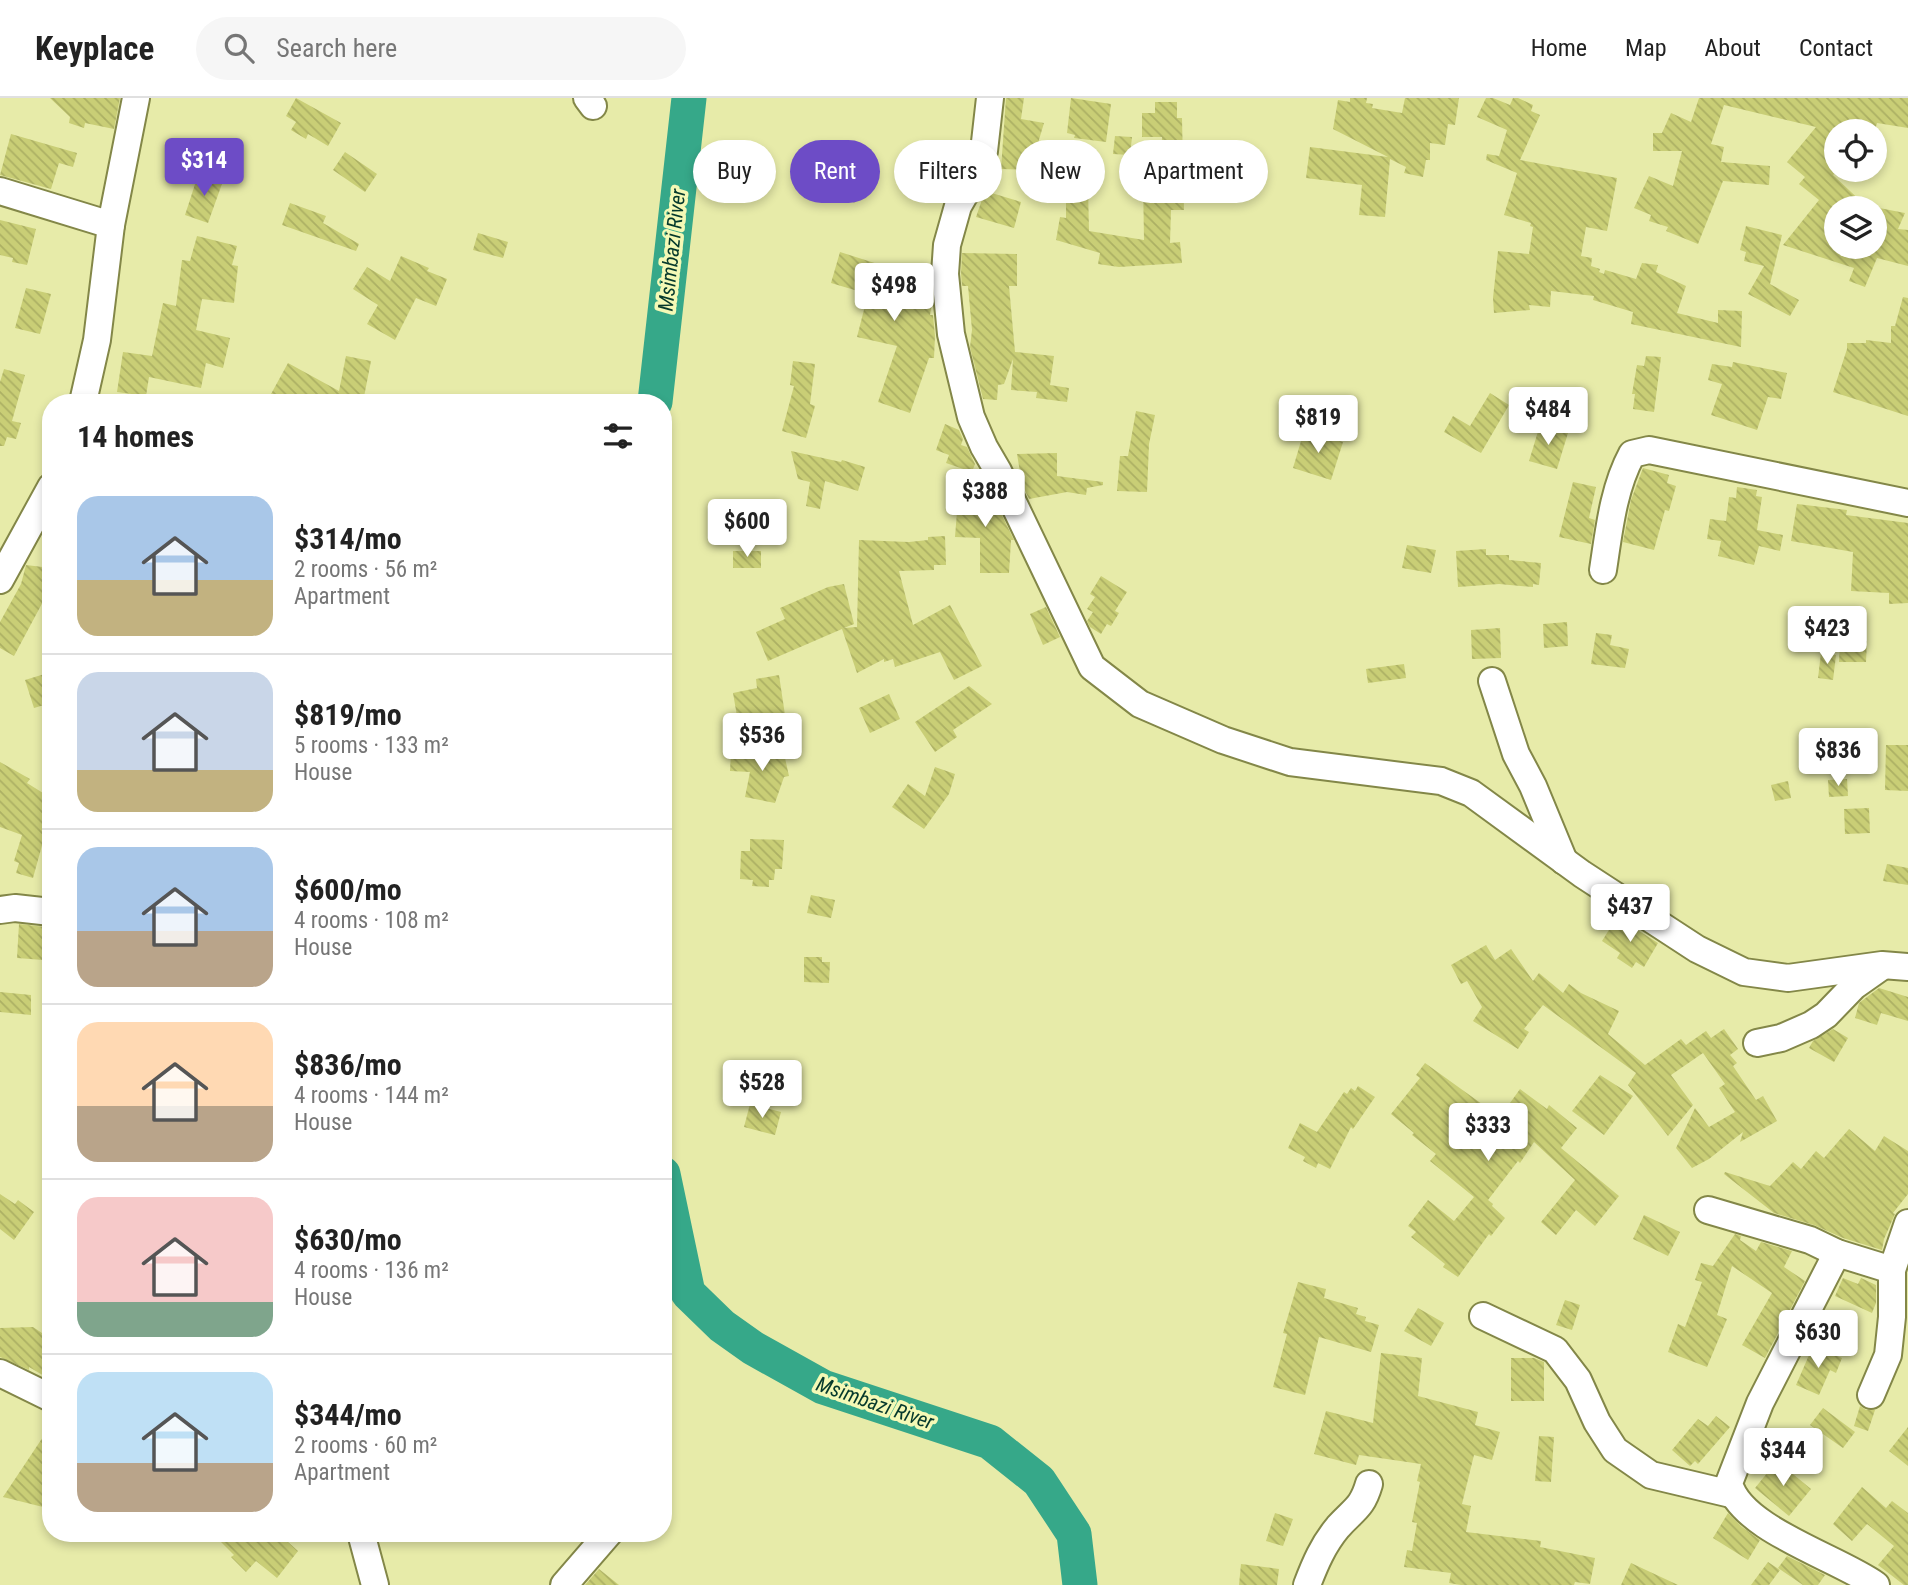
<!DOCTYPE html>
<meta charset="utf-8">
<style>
body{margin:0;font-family:"Roboto Condensed",sans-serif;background:#f6f6f6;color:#222;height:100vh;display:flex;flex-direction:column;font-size:26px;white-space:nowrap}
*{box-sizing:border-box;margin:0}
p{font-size:23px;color:#767676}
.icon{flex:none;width:38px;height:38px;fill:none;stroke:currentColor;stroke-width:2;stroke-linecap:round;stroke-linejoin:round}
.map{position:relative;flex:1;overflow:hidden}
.side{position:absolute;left:42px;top:296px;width:630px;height:1148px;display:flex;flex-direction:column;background:#fff;border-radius:28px;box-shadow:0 4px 10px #0003}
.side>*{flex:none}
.banner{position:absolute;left:693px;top:42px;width:665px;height:63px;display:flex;gap:14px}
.tools{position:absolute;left:1824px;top:21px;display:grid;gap:14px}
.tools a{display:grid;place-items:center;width:63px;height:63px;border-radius:50%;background:#fff;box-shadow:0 4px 10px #0003;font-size:35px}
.price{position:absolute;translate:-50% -60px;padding:0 16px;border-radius:7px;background:#fff;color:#222;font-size:23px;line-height:46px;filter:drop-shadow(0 2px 4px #0008)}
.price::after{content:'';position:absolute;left:50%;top:42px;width:21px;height:16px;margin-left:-10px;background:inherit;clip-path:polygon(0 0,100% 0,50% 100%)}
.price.on{background:#6d4cc6;color:#fff}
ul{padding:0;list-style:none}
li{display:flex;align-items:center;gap:21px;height:175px;padding:0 35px}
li+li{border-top:2px solid #e0e0e0}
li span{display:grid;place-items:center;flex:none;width:196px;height:140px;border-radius:21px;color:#555}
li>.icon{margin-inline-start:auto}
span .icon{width:84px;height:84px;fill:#fffc;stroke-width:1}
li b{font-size:30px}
h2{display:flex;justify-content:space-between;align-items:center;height:84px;padding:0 35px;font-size:30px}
.chip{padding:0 24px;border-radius:32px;background:#fff;box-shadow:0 4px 10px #0003;font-size:24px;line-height:63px}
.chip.on{background:#6d4cc6;color:#fff}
header{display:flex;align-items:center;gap:42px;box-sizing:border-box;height:98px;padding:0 35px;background:#fff;border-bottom:2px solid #e0e0e0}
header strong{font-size:33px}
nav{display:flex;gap:38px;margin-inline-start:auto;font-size:24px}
.search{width:490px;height:63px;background:#f6f6f6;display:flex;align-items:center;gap:18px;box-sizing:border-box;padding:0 24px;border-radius:38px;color:#767676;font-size:26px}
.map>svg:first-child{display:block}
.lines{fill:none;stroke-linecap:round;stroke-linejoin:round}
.river{stroke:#36a889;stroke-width:35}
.building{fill:url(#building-back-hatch)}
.minor-casing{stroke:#838748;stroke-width:30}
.minor{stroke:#fff;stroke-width:26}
.labels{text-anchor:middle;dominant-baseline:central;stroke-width:7;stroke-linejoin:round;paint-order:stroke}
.water-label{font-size:21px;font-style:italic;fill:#05392c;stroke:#f4f9b6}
</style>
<header>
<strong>Keyplace</strong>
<div class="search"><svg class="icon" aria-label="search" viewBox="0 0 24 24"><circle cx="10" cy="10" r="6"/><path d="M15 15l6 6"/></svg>Search here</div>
<nav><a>Home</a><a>Map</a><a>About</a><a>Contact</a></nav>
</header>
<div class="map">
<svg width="1908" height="1487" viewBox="0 0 1908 1487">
<defs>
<pattern id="building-back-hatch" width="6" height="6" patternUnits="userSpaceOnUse" patternTransform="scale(1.75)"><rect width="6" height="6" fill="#c9ce76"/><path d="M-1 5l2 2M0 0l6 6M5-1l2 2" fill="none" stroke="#acb064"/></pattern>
</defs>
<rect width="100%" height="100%" fill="#e7eba9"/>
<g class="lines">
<g class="river">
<polyline points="655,304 689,0"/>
<polyline points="663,1076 688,1195 722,1228 753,1250 823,1289 990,1344 1039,1383 1074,1436 1080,1487"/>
</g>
</g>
<g class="building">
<polygon points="50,0 120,0 114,31 85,25 84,30 69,25 70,19"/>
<polygon points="296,0 341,25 328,48 308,36 306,41 291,32 296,24 286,18"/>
<polygon points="1006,0 1024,0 1021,21 1044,25 1030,72 1001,71"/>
<polygon points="1071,0 1111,6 1106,44 1074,40 1075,37 1067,35"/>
<polygon points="1350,0 1367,0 1366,5 1373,6 1372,10 1402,15 1405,0 1459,0 1455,27 1448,26 1445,47 1430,45 1430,62 1426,62 1423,79 1404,75 1406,69 1390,61 1385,119 1359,117 1362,87 1306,80 1310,49 1388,59 1333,31 1338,2 1350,4"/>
<polygon points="1486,0 1493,0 1510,7 1513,0 1518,0 1533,7 1531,13 1540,17 1520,62 1617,80 1607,133 1586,129 1581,158 1592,160 1591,168 1600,171 1599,174 1604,176 1605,172 1636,181 1642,165 1658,167 1656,174 1686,188 1677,215 1718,225 1718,212 1742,213 1741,249 1631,226 1633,214 1593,202 1594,198 1551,193 1550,209 1529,207 1530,212 1494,215 1493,200 1498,153 1529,156 1533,129 1530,128 1531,125 1504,117 1517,75 1486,62 1487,56 1499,58 1507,32 1477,19"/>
<polygon points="1699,0 1908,0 1908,30 1877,25 1875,32 1847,25 1845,33 1836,33 1836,74 1833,77 1868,110 1836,110 1836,149 1874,149 1874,109 1905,115 1898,131 1908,132 1908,168 1877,160 1865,189 1849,183 1854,170 1783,147 1819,102 1799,86 1805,79 1787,64 1816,29 1724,7 1711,46 1724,49 1721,64 1770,68 1769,87 1723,83 1698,146 1666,133 1668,129 1649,123 1651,117 1634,110 1649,78 1673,88 1682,53 1653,53 1653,35 1662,35 1671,15 1691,24"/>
<polygon points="1155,4 1177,4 1177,20 1182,20 1184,112 1171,112 1170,145 1180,144 1182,165 1119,169 1098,166 1100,155 1056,142 1060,119 1066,120 1066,91 1088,90 1089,133 1144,142 1143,82 1161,81 1162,39 1142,39 1142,15 1155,15"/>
<polygon points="11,36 77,55 73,69 59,65 51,91 0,77"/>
<polygon points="1115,38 1132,39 1130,57 1113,56"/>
<polygon points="345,54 377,76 365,94 333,72"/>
<polygon points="858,63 877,81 854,105 835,87"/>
<polygon points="199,74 223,83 208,125 185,117"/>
<polygon points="985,93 1021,104 1014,130 976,119"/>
<polygon points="290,105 326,118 323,125 359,146 356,153 282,127"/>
<polygon points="0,122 36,131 27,167 12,164 13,160 0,157"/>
<polygon points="1746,128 1782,137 1770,186 1799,202 1790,218 1748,196 1764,168 1744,163 1746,154 1740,152"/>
<polygon points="478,135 508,144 503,160 473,152"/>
<polygon points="197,138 237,148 232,167 238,168 234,205 202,201 196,232 230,240 223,270 206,265 201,290 149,279 146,298 117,294 123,254 152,258 163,205 176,208 182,162 190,163"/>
<polygon points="840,154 884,168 882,170 930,182 932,205 930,217 933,217 935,238 934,260 929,260 910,315 878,304 897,248 857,239 868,196 831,185"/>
<polygon points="962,155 1017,156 1017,188 1009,188 1015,254 1054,258 1050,287 1069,290 1067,304 1036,300 1037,294 1011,292 1013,261 1004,286 998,287 997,302 983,301 970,249 972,232 968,188 962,188 961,176"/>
<polygon points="401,158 429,170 427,173 447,181 436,208 416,200 395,242 367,226 378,207 353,191 367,169 390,183"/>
<polygon points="26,190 51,196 40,236 15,230"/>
<polygon points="1903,199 1908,200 1908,318 1833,294 1847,251 1847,245 1866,245 1866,242 1891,245 1891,228 1895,228"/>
<polygon points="346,258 371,263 363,304 287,304 271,296 288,265 339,293"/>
<polygon points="1646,258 1661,259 1654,314 1633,311 1635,296 1632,296 1637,267 1644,268"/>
<polygon points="793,263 815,266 810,306 815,308 806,340 782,333 794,288 790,287"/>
<polygon points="1733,264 1787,275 1781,301 1768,299 1757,332 1711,317 1722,286 1708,282 1712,266 1732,269"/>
<polygon points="4,271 25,277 12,323 21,325 16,341 7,339 4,348 0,348 0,284"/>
<polygon points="1490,295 1509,307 1481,355 1444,334 1453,318 1470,328"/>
<polygon points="1136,313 1155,317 1149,346 1147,394 1117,393 1120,358 1128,358"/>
<polygon points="945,326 959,332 963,341 961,347 967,349 975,366 972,374 946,365 949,357 936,352"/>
<polygon points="1540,327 1568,335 1557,371 1529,363"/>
<polygon points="1304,333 1343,344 1331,382 1293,370"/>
<polygon points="791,353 841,364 842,362 865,369 858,393 825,383 820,411 806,408 810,384 798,381"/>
<polygon points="1057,355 1057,378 1103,384 1103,387 1087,390 1086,397 1067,394 1029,401 1022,386 1017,356"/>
<polygon points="1643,370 1669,377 1667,385 1676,388 1669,413 1665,412 1654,452 1623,444 1631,402"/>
<polygon points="1573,384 1596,389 1589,420 1595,422 1591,446 1559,439"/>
<polygon points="968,386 987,387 992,398 992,403 995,403 1014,442 1011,442 1009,475 980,475 980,440 955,439 958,401 967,401"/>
<polygon points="1737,389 1757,392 1756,398 1762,399 1757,432 1783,437 1780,453 1759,448 1754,467 1718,458 1721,443 1707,441 1710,421 1726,423 1729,399 1736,400"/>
<polygon points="1797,406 1847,412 1846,417 1908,425 1908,505 1889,506 1889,495 1851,493 1853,454 1791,443"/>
<polygon points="945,438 946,467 934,467 934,472 899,473 913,527 950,507 982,568 954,582 940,554 895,569 893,561 884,564 884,561 857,575 842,531 768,563 756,534 785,521 780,510 828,489 844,486 854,526 844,530 857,529 859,442 909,444 928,442 928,439"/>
<polygon points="1407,447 1436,452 1431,475 1402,470"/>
<polygon points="1486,451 1486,457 1509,457 1509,462 1541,465 1539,487 1533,486 1533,489 1499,486 1458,489 1456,453"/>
<rect x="733" y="453" width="28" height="17"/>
<polygon points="26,467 51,470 51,501 45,500 14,558 0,550 0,524 21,486"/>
<polygon points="1101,478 1127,494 1115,513 1119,515 1111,528 1107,526 1101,536 1090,529 1087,523 1093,514 1087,511 1095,499 1090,496"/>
<polygon points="1046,509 1060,539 1043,547 1030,516"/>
<polygon points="1567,524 1568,548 1544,550 1543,526"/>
<polygon points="1500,530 1501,560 1472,561 1471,532"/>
<polygon points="1596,535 1612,537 1610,547 1629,551 1625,570 1591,566"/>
<polygon points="1840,542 1867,543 1866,564 1839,564"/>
<polygon points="1821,555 1836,557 1833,582 1818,580"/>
<polygon points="1404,566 1406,580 1368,585 1366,571"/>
<polygon points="51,574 51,605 34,610 25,582"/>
<polygon points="779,577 785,617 738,624 733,595 757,590 756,581"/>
<polygon points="969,588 992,606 953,632 957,639 935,654 915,624"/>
<polygon points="889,596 900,621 870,635 859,610"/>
<polygon points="1886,647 1908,647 1908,693 1885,692"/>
<polygon points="783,651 789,678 784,679 775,705 745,699 750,674 730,673 731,654 763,656"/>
<polygon points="0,664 30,681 27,685 51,700 51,736 46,733 33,780 16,775 19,765 14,763 22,737 0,729"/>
<polygon points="935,669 955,676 949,696 924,731 892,709 908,686 925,698"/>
<polygon points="1847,681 1848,698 1829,699 1828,682"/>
<polygon points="1788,683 1791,700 1775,703 1771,687"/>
<polygon points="1869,710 1870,735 1845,736 1844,711"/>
<polygon points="750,741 784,742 782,771 775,771 774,782 769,782 769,789 752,788 753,782 740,781 741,753 750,753"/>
<polygon points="1887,766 1908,770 1908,787 1883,783"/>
<polygon points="811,797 835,802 831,820 807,815"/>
<polygon points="1617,819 1658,845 1644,869 1636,864 1632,870 1617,860 1620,855 1602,843"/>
<polygon points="19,826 45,829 43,862 17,860"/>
<polygon points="1486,847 1495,862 1511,851 1533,883 1539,875 1563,895 1569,886 1581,895 1619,913 1608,936 1645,967 1681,941 1686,947 1706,933 1711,940 1724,931 1738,951 1730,957 1737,965 1733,968 1756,1002 1763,998 1777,1023 1740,1044 1743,1034 1709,1061 1692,1070 1676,1050 1695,1010 1709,1029 1735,1014 1719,990 1725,986 1703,955 1671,977 1693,1007 1668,1038 1628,987 1636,975 1543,907 1524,931 1529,934 1518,951 1473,923 1482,909 1467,883 1461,886 1451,867"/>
<polygon points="804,859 822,859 822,864 830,864 829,885 804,884"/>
<polygon points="1879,890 1908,899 1908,923 1881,915 1877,927 1855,920 1859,905"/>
<polygon points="0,894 31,897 31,917 0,914"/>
<polygon points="1833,931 1848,940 1834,964 1809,950 1813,943"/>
<polygon points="1425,965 1500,1019 1520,991 1547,1011 1549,1007 1577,1030 1561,1050 1619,1098 1595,1128 1576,1112 1556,1137 1541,1124 1575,1082 1534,1044 1520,1065 1518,1063 1488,1102 1493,1106 1492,1108 1505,1120 1491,1138 1489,1136 1458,1179 1443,1169 1445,1166 1411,1139 1416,1134 1408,1128 1428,1102 1454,1123 1474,1099 1430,1063 1436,1056 1412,1037 1414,1035 1391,1016 1420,980 1416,977"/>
<polygon points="1600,977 1633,998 1604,1037 1572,1013"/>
<polygon points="1358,988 1375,999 1353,1031 1351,1029 1330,1071 1318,1065 1316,1070 1303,1063 1305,1059 1288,1050 1300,1025 1317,1034 1344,994 1347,996 1351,990 1355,993"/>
<polygon points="750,1006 781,1014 775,1037 744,1029"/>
<polygon points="1849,1031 1875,1053 1884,1038 1908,1053 1908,1096 1893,1115 1895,1116 1884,1141 1882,1152 1843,1140 1814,1127 1774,1115 1724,1076 1725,1074 1770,1088 1793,1064 1801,1071 1816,1053 1824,1060"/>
<polygon points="0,1096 15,1106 18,1102 34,1114 14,1142 0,1131"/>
<polygon points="1644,1117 1680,1134 1668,1158 1633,1141"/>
<polygon points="1735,1136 1741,1138 1740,1142 1756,1153 1761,1144 1792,1153 1784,1169 1805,1183 1765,1260 1742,1247 1772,1195 1732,1168 1717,1217 1727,1221 1707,1269 1668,1254 1678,1226 1685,1229 1702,1184 1695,1182 1701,1165 1713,1168"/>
<polygon points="1843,1180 1858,1186 1861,1180 1876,1187 1876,1205 1872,1215 1835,1198"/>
<polygon points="1298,1184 1326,1191 1324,1200 1358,1210 1356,1216 1366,1219 1365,1223 1379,1227 1371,1254 1319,1239 1305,1297 1273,1289 1287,1236 1283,1235"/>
<polygon points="1565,1202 1580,1207 1572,1232 1556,1227"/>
<polygon points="1418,1210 1444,1225 1431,1248 1404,1233"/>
<polygon points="33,1229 51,1241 51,1282 29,1269 29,1272 0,1259 0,1230"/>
<polygon points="1813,1248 1842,1260 1836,1275 1830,1272 1819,1297 1796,1287"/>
<polygon points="1381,1255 1422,1260 1418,1298 1478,1314 1475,1327 1500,1334 1492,1362 1474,1357 1462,1406 1471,1408 1466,1434 1541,1443 1540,1449 1595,1460 1590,1486 1575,1484 1574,1487 1461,1487 1449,1485 1451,1475 1404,1469 1407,1452 1412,1453 1417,1425 1412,1424 1420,1384 1417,1383 1421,1366 1359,1357 1356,1367 1314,1356 1326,1313 1373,1325"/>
<polygon points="1511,1260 1534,1260 1544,1264 1544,1303 1511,1303"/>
<polygon points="1860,1308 1866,1312 1875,1312 1868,1333 1854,1328"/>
<polygon points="1823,1310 1855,1334 1843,1350 1810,1327"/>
<polygon points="1716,1318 1730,1329 1698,1366 1695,1363 1690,1368 1672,1352 1698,1321 1708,1328"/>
<polygon points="51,1327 51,1411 3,1399"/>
<polygon points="1908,1329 1908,1368 1889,1353"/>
<polygon points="1539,1338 1554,1339 1551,1384 1535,1383"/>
<polygon points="1777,1363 1811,1391 1789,1418 1755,1390"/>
<polygon points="1862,1389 1886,1410 1892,1403 1908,1415 1908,1487 1904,1487 1878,1467 1894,1448 1867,1426 1852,1443 1833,1426"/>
<polygon points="1275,1415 1293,1421 1283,1448 1266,1443"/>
<polygon points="1728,1415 1742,1429 1760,1442 1748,1462 1713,1440"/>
<polygon points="212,1435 278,1435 298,1453 277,1480 256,1463 246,1474 231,1459 234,1457"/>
<polygon points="1787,1458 1825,1477 1818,1487 1803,1487 1778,1470"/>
<polygon points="1768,1464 1780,1472 1769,1487 1751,1487"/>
<polygon points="1631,1465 1678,1487 1621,1487"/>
<polygon points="1241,1466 1279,1471 1277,1487 1239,1487"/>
<polygon points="599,1471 619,1487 585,1487"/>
</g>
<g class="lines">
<g class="minor-casing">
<g id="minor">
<polyline points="587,0 593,8"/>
<polyline points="990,0 984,53 977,75 958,108 947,147 945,176 951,236 971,319 984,349 998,373 1092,569 1140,606 1223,642 1290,664 1441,683 1471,695 1582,776 1697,851 1744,874 1788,880 1882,867 1908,869"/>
<polyline points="0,93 111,127"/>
<polyline points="83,304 97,242 111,127 136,0"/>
<path d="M1603 472C1609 433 1613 391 1632 356L1649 352 1908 405"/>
<polyline points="0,482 51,389"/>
<polyline points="1492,583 1516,656 1533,688 1564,763"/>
<polyline points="0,812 15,810 51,814"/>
<polyline points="1757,945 1781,940 1811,927 1826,917 1854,888 1881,869"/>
<polyline points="1708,1112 1810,1142 1837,1155 1892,1172"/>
<path d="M1837 1155 1760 1305 1729 1385C1740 1431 1839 1460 1876 1487"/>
<polyline points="1483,1218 1555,1252 1578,1282 1597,1324 1615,1352 1651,1377 1731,1396"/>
<polyline points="0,1275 51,1300"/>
<polyline points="1871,1297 1888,1257 1892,1219 1892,1172 1908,1125"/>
<polyline points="361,1435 375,1487"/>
<polyline points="564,1487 609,1435"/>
<path d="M1307 1487C1315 1466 1323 1447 1338 1429 1354 1411 1362 1410 1369 1386"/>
</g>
</g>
<use href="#minor" class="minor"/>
</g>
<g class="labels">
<g class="water-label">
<text transform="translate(672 152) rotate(-84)">Msimbazi River</text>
<text transform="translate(875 1305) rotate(19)">Msimbazi River</text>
</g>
</g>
</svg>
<div class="tools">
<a><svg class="icon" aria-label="locate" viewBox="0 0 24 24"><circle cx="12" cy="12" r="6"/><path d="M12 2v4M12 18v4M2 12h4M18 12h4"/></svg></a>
<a><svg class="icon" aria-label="layers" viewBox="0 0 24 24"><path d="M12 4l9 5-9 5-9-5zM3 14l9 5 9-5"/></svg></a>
</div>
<b class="price on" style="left:204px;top:100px">$314</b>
<b class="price" style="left:894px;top:225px">$498</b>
<b class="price" style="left:1548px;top:349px">$484</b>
<b class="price" style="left:1318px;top:357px">$819</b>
<b class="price" style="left:985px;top:431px">$388</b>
<b class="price" style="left:747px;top:461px">$600</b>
<b class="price" style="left:1827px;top:568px">$423</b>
<b class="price" style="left:762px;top:675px">$536</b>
<b class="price" style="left:1838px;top:690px">$836</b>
<b class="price" style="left:1630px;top:846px">$437</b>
<b class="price" style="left:762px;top:1022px">$528</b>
<b class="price" style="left:1488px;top:1065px">$333</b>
<b class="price" style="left:1818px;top:1272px">$630</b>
<b class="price" style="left:1783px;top:1390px">$344</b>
<div class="banner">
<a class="chip">Buy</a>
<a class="chip on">Rent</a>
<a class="chip">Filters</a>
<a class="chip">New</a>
<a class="chip">Apartment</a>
</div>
<section class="side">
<h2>14 homes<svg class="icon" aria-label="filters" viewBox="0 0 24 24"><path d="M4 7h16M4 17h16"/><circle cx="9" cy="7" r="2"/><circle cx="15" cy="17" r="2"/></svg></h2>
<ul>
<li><span style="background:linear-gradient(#a9c7e8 60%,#c2b280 0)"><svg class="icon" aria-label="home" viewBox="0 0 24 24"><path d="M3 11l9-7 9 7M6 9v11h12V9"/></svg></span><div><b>$314/mo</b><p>2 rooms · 56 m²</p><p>Apartment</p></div></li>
<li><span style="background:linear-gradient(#c9d6e8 70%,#c2b280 0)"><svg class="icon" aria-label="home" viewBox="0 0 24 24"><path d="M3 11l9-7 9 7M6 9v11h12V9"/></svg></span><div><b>$819/mo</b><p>5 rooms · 133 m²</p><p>House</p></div></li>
<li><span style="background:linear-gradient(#a9c7e8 60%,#b9a48a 0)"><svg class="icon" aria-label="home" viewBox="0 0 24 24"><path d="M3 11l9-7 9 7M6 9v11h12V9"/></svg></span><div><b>$600/mo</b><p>4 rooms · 108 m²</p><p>House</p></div></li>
<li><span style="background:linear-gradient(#ffd9b3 60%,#b9a48a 0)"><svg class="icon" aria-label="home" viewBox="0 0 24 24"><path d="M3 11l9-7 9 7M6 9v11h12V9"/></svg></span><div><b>$836/mo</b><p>4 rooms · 144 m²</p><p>House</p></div></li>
<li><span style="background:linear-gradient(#f6c9c9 75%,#7fa58c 0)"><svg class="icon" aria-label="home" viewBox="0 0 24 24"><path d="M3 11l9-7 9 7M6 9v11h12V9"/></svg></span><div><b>$630/mo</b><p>4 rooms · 136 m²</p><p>House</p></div></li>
<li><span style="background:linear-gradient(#bfe0f5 65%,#b9a48a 0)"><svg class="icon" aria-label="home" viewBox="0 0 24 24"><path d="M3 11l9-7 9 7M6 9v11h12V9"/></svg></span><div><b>$344/mo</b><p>2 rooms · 60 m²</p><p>Apartment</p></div></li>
</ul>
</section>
</div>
